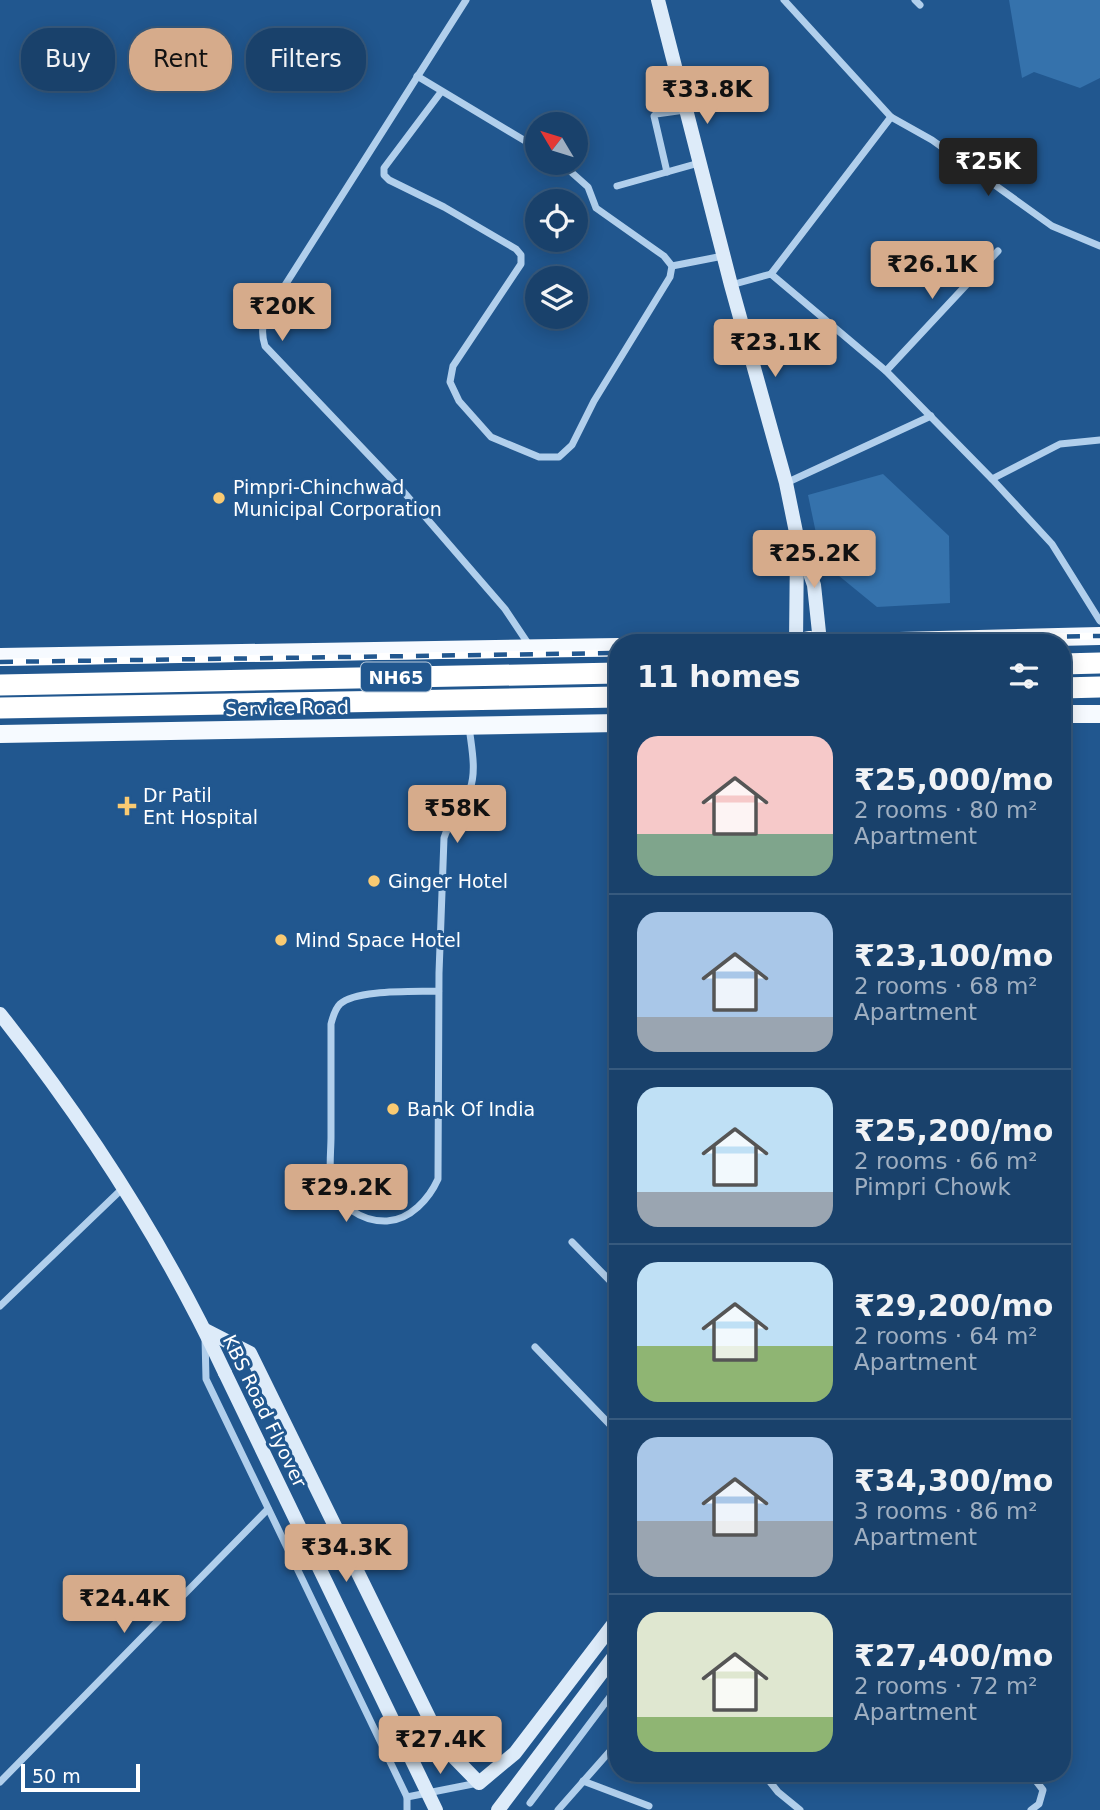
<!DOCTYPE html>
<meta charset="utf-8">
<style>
body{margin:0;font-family:"DejaVu Sans",sans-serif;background:#264c73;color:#f1f3f6;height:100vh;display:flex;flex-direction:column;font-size:26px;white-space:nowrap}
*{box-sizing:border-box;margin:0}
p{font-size:23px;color:#9fafc1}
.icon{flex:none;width:38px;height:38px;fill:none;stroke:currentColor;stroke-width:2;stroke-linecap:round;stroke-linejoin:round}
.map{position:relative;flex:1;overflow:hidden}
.side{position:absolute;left:609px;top:634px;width:462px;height:1148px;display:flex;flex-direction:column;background:#19416b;border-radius:28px;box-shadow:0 4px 18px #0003,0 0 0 2px #375a7e}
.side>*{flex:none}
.banner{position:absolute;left:21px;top:28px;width:483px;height:63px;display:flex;gap:14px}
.needle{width:46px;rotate:308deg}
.tools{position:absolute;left:525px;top:112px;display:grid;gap:14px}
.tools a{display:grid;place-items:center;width:63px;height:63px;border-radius:50%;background:#19416b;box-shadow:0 4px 18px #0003,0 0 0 2px #375a7e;font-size:35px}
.scale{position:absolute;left:21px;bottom:18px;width:119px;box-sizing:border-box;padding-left:7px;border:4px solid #fff;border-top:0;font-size:19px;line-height:24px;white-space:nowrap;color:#fff;-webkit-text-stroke:5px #21578f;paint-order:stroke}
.price{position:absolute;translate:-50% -60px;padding:0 16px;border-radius:7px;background:#d6ab8b;color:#111;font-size:23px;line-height:46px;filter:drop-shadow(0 2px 4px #0008)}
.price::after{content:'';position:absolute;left:50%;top:42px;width:21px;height:16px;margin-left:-10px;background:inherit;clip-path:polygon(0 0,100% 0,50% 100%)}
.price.active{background:#222;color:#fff}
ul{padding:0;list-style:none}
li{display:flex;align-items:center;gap:21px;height:175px;padding:0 28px}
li+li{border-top:2px solid #375a7e}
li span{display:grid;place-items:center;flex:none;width:196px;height:140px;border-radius:21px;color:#555}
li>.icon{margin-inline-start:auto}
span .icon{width:84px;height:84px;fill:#fffc;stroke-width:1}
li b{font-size:30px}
h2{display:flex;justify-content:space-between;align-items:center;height:84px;padding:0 28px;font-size:30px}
.chip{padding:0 24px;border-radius:28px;background:#19416b;box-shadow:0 4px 18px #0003,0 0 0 2px #375a7e;font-size:24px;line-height:63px}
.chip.active{background:#d6ab8b;color:#111}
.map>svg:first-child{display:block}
.green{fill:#3572ac}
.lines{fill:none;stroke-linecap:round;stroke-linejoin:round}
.street{stroke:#b1cfec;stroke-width:7}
.secondary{stroke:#ddebf9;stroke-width:14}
.primary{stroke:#f6faff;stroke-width:18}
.highway{stroke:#fff;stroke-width:21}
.rail-casing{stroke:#fff;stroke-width:7}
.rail{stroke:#21578f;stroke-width:4.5;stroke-dasharray:13;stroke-linecap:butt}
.secondary-bridge{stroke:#ddebf9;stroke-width:14}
.poi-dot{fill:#f9ca72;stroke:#21578f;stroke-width:2.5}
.labels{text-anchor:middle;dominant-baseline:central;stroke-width:6;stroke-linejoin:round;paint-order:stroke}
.shield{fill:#21578f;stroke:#bccddd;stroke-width:2}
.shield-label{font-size:18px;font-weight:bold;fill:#fff}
.poi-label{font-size:19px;fill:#fff;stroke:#21578f;text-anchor:start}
.street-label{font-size:19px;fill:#fff;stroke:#21578f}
</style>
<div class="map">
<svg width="1100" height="1810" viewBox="0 0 1100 1810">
<rect width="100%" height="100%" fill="#21578f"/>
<g class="green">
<polygon points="1009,0 1100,0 1100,78 1080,88 1034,72 1022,78"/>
<polygon points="883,474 949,536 950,603 877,607 822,562 808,495"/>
</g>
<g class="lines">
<g class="street">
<path d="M466 0 268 312C262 324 261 333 265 346L402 490 505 609 531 648"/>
<polyline points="784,0 891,117 932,140 1052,226 1100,246"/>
<polyline points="915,0 920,5"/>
<polyline points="417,76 537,148"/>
<polyline points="441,92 384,168 384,175 389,180 444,207 516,249 521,255 521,264 453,366 450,382 459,401 491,437 539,457 559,457 572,445 594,401 670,277 672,266 664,256 596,208 588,187 561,163"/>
<polyline points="667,172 654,116 656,114 685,110"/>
<polyline points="617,186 699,163"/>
<polyline points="672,266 723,256"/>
<polyline points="771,274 891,117"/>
<polyline points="731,285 771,274 886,371 992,479 1052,544 1100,621"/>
<polyline points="886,371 998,251"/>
<polyline points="992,479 1060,444 1100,440"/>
<polyline points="786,483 931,416"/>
<path d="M439 991C416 992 356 989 340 1004 335 1009 333 1016 331 1024 331 1061 331 1099 331 1137 331 1150 329 1166 331 1180 336 1205 362 1222 387 1221 410 1220 429 1199 438 1179L439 973 444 838C449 820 464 806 470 789 477 770 471 745 469 726"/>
<polyline points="572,1242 618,1289"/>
<polyline points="0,1306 123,1188"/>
<polyline points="205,1338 206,1379 407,1797 407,1810"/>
<polyline points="535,1347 618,1433"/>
<polyline points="763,1773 778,1792 800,1810"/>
<polyline points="1030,1773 1043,1790 1039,1804 1031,1810"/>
<polyline points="583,1781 649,1806"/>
<polyline points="0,1782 268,1509"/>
<polyline points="407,1797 478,1783"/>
<polyline points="530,1803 618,1686"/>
<polyline points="558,1810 618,1742"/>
</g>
<g class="secondary">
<polyline points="658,0 731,285 786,483 797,537 814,585 820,642"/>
<polyline points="796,642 797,546"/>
<path d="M0 1014C88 1125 165 1245 225 1373"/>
<polyline points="205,1330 250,1353 443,1746 479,1783 515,1753 618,1618"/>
<polyline points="498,1810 618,1651"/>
</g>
<g class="primary">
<polyline points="799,642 809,640 822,642"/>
<polyline points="860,642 1100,636"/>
<polyline points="0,657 618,647"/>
<polyline points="1062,714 1100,714"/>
<polyline points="0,734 618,723"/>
</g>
<g class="highway">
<polyline points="1062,664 1100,663"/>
<polyline points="0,685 618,673"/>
<polyline points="1062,688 1100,687"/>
<polyline points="0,708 618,697"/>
</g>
<g class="rail-casing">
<g id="rail">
<polyline points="677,642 1100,636"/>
<polyline points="0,662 618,653"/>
</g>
</g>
<use href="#rail" class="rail"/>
<polyline class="secondary-bridge" points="225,1373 436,1810"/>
</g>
<g class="poi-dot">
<circle cx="219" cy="498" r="7"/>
<path d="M123.5 795.5h7v7h7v7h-7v7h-7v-7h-7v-7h7z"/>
<circle cx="374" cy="881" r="7"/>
<circle cx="281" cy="940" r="7"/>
<circle cx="393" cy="1109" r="7"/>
</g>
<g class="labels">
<rect class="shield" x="361" y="662.5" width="70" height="29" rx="5"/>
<g class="shield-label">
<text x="396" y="677">NH65</text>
</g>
<g class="poi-label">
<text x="233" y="487">Pimpri-Chinchwad<tspan x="233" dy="22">Municipal Corporation</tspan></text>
<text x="143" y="795">Dr Patil<tspan x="143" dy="22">Ent Hospital</tspan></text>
<text x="388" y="881">Ginger Hotel</text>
<text x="295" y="940">Mind Space Hotel</text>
<text x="407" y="1109">Bank Of India</text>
</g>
<g class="street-label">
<text transform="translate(287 708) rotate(-1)">Service Road</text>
<text transform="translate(265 1411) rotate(64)">KBS Road Flyover</text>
</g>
</g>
</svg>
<div class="tools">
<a><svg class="needle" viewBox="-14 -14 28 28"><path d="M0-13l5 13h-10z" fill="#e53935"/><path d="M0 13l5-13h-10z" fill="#9fafc1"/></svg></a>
<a><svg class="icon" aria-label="locate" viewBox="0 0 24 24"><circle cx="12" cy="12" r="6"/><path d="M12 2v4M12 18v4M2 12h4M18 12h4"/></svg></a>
<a><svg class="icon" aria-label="layers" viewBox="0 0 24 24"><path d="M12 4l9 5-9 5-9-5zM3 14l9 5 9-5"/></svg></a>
</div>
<div class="scale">50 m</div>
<b class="price" style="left:707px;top:126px">₹33.8K</b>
<b class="price active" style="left:988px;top:198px">₹25K</b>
<b class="price" style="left:932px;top:301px">₹26.1K</b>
<b class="price" style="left:282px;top:343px">₹20K</b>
<b class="price" style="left:775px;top:379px">₹23.1K</b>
<b class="price" style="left:814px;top:590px">₹25.2K</b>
<b class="price" style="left:457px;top:845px">₹58K</b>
<b class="price" style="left:346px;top:1224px">₹29.2K</b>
<b class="price" style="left:346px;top:1584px">₹34.3K</b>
<b class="price" style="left:124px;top:1635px">₹24.4K</b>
<b class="price" style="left:440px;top:1776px">₹27.4K</b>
<div class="banner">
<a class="chip">Buy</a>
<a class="chip active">Rent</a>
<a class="chip">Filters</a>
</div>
<section class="side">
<h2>11 homes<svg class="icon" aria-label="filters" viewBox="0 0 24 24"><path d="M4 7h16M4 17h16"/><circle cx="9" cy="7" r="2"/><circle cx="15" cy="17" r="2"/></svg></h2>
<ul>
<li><span style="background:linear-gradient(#f6c9c9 70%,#7fa58c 0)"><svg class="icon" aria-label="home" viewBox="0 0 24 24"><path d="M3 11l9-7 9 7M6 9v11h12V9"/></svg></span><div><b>₹25,000/mo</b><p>2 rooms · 80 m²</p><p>Apartment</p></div></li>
<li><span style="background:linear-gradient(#a9c7e8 75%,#9aa5b1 0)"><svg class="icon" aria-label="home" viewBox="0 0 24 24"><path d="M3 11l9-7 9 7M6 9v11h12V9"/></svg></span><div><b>₹23,100/mo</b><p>2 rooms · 68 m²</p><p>Apartment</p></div></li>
<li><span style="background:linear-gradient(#bfe0f5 75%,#9aa5b1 0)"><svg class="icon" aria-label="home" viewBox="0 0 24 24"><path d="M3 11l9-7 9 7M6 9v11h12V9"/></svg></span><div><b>₹25,200/mo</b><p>2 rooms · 66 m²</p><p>Pimpri Chowk</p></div></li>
<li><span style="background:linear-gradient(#bfe0f5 60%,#8fb573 0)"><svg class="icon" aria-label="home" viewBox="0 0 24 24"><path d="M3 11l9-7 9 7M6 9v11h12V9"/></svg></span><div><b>₹29,200/mo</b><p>2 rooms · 64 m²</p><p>Apartment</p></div></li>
<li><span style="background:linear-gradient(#a9c7e8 60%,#9aa5b1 0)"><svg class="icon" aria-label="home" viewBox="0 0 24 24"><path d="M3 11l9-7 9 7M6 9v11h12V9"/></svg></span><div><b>₹34,300/mo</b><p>3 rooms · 86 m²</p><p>Apartment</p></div></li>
<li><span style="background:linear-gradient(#dfe7d0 75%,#8fb573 0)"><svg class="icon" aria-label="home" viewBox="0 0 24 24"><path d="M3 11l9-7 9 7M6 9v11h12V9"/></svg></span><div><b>₹27,400/mo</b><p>2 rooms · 72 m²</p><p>Apartment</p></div></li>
</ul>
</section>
</div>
